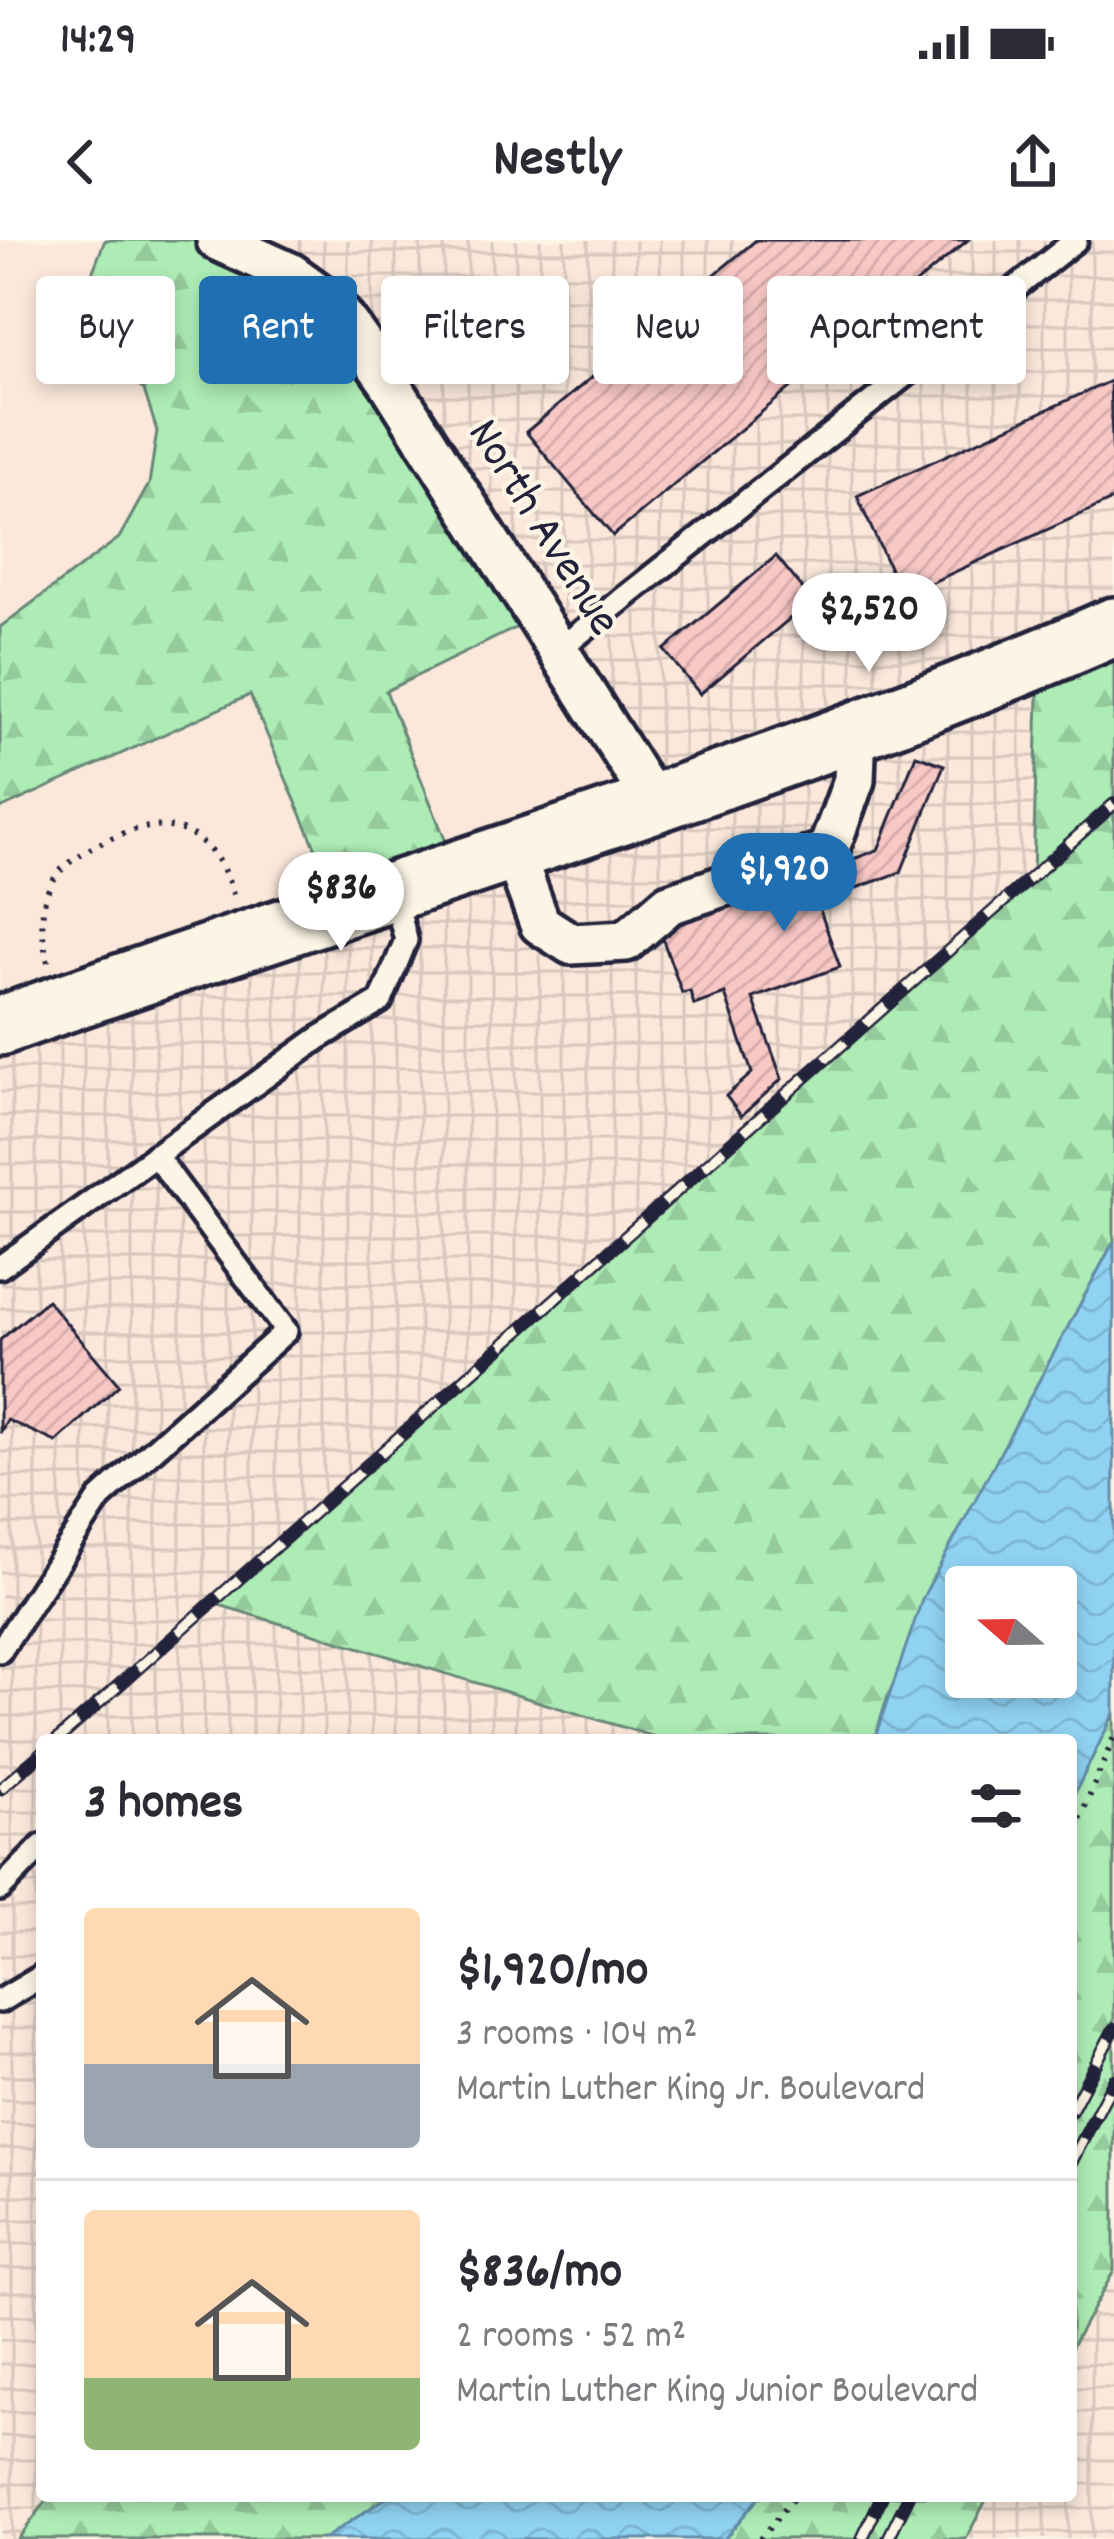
<!DOCTYPE html>
<meta charset="utf-8">
<style>
body{margin:0;font-family:Dekko,sans-serif;background:#f2f2f3;color:#2b2b33;height:100vh;display:flex;flex-direction:column;font-size:45px;white-space:nowrap}
*{box-sizing:border-box;margin:0}
p{font-size:39px;color:#7c7c81}
.icon{flex:none;width:66px;height:66px;fill:none;stroke:currentColor;stroke-width:2;stroke-linecap:round;stroke-linejoin:round}
.map{position:relative;flex:1;overflow:hidden}
.drawer{position:absolute;left:36px;top:1494px;width:1041px;height:768px;display:flex;flex-direction:column;background:#fff;border-radius:12px;box-shadow:0 6px 18px #0003}
.drawer>*{flex:none}
.hud{position:absolute;left:36px;top:36px;width:1044px;height:108px;display:flex;gap:24px}
.needle{width:78px;rotate:290deg}
.buttons{position:absolute;left:945px;top:1326px;display:grid;gap:24px}
.buttons a{display:grid;place-items:center;width:132px;height:132px;border-radius:12px;background:#fff;box-shadow:0 6px 18px #0003;font-size:60px}
.price{position:absolute;translate:-50% -102px;padding:0 27px;border-radius:42px;background:#fff;color:#222;font-size:39px;line-height:78px;filter:drop-shadow(0 3px 6px #0008)}
.price::after{content:'';position:absolute;left:50%;top:72px;width:36px;height:27px;margin-left:-18px;background:inherit;clip-path:polygon(0 0,100% 0,50% 100%)}
.price.active{background:#1f6fb2;color:#fff}
ul{padding:0;list-style:none}
li{display:flex;align-items:center;gap:36px;height:300px;padding:0 48px}
li+li{border-top:3px solid #e1e1e2}
li span{display:grid;place-items:center;flex:none;width:336px;height:240px;border-radius:12px;color:#555}
li>.icon{margin-inline-start:auto}
span .icon{width:144px;height:144px;fill:#fffc;stroke-width:1}
li b{font-size:51px}
h2{display:flex;justify-content:space-between;align-items:center;height:144px;padding:0 48px;font-size:51px}
.pill{padding:0 42px;border-radius:12px;background:#fff;box-shadow:0 6px 18px #0003;font-size:42px;line-height:108px}
.pill.active{background:#1f6fb2;color:#fff}
.status{display:flex;justify-content:space-between;align-items:center;height:84px;padding:0 60px;background:#fff;direction:ltr}
.status svg{height:33px;fill:currentColor}
header{display:flex;justify-content:space-between;align-items:center;height:156px;padding:0 48px;background:#fff;font-size:54px;font-weight:800}
.map>svg:first-child{display:block}
.built{fill:#fbe8db}
.industrial{fill:url(#industrial-grid)}
.forest{fill:url(#forest-firs);stroke:#688778;stroke-width:3}
.water{fill:url(#water-waves);stroke:#648ca9;stroke-width:3;fill-rule:evenodd}
.building{fill:url(#building-hatch);stroke:#22223b;stroke-width:3}
.lines{fill:none;stroke-linecap:round;stroke-linejoin:round}
.service-casing{stroke:#22223b;stroke-width:30}
.minor-casing{stroke:#22223b;stroke-width:48}
.secondary-casing{stroke:#22223b;stroke-width:66}
.path{stroke:#22223b;stroke-width:6;stroke-dasharray:3 9;stroke-linecap:butt}
.service{stroke:#fcf5e5;stroke-width:21}
.minor{stroke:#fcf5e5;stroke-width:39}
.secondary{stroke:#fcf5e5;stroke-width:57}
.rail-casing{stroke:#22223b;stroke-width:14}
.rail{stroke:#fcf5e5;stroke-width:9;stroke-dasharray:27;stroke-linecap:butt}
.labels{text-anchor:middle;dominant-baseline:central;stroke-width:9;stroke-linejoin:round;paint-order:stroke}
.street-label{font-size:48px;fill:#22223b;stroke:#fcf5e5}
</style>
<div class="status"><b>14:29</b><svg viewBox="0 0 49 12"><path d="M0 12V9h3v3zM5 12V6h3v6zM10 12V3h3v9zM15 12V0h3v12zM26 1h20v11H26zM47 4h2v5h-2z"/></svg></div>
<header><svg class="icon" aria-label="back" viewBox="0 0 24 24"><path d="M15 5l-7 7 7 7"/></svg>Nestly<svg class="icon" aria-label="share" viewBox="0 0 24 24"><path d="M12 15V3M7 8l5-5 5 5M5 13v7h14v-7"/></svg></header>
<div class="map">
<svg width="1114" height="2299" viewBox="0 0 1114 2299">
<defs>
<pattern id="industrial-grid" width="8" height="8" patternUnits="userSpaceOnUse" patternTransform="scale(3)"><rect width="8" height="8" fill="#fbe8db"/><path d="M0 4h8M4 0v8" fill="none" stroke="#d7c7bd"/></pattern>
<pattern id="forest-firs" width="22" height="20" patternUnits="userSpaceOnUse" patternTransform="scale(3)"><rect width="22" height="20" fill="#adecb4"/><path d="M5 1l3.5 6h-7zM16 11l3.5 6h-7z" fill="#95ca9c"/></pattern>
<pattern id="water-waves" width="16" height="10" patternUnits="userSpaceOnUse" patternTransform="scale(3)"><rect width="16" height="10" fill="#90d2f2"/><path d="M0 5q4-4 8 0t8 0" fill="none" stroke="#7cb4d0"/></pattern>
<pattern id="building-hatch" width="6" height="6" patternUnits="userSpaceOnUse" patternTransform="scale(3)"><rect width="6" height="6" fill="#f8c8c5"/><path d="M-1 1l2-2M0 6l6-6M5 7l2-2" fill="none" stroke="#d4acaa"/></pattern>
</defs>
<rect width="100%" height="100%" fill="#fcf5e5"/>
<filter id="ink" filterUnits="userSpaceOnUse"><feTurbulence type="fractalNoise" baseFrequency=".00833" numOctaves="2"/><feDisplacementMap in="SourceGraphic" scale="24" xChannelSelector="R" yChannelSelector="G"/><feConvolveMatrix kernelMatrix="1 2 1 2 8 2 1 2 1" color-interpolation-filters="sRGB"/></filter>
<g filter="url(#ink)">
<polygon class="built" points="0,0 1114,0 1114,387 0,786"/>
<g class="industrial">
<polygon points="217,0 1114,0 1114,387 1039,419 1033,636 216,1364 665,1500 42,1500 42,2256 50,2256 18,2299 0,2299 0,786 653,560 536,378"/>
<polygon points="1114,2031 1114,2299 966,2299 988,2256 1071,2256 1071,2108"/>
</g>
<g class="forest">
<polygon points="105,0 217,0 290,33 536,378 386,451 456,627 340,665 250,455 0,569 0,387 119,298 149,244 157,191 144,150 70,90"/>
<polygon points="1114,387 1114,1001 983,1246 888,1456 874,1500 665,1500 216,1364 1033,636 1039,419"/>
<polygon points="1114,1473 1114,2031 1071,2108 1071,1561"/>
<polygon points="50,2256 389,2256 324,2299 18,2299"/>
<polygon points="760,2256 988,2256 966,2299 724,2299"/>
</g>
<g class="water">
<path d="M1114 1001V1473L1071 1561V1500H874L923 1357ZM966 1347H1056V1437H966Z"/>
<polygon points="389,2256 760,2256 724,2299 324,2299"/>
</g>
<g class="building">
<polygon points="756,0 968,0 613,296 526,192"/>
<polygon points="1110,141 1114,259 902,356 857,256"/>
<polygon points="776,316 812,360 700,454 664,410"/>
<polygon points="916,515 944,525 901,632 817,662 840,727 753,758 782,839 741,876 726,856 752,833 725,754 694,765 690,751 682,753 659,689 878,610"/>
<polygon points="47,1060 119,1145 56,1202 7,1180 0,1193 0,1100"/>
</g>
<g class="lines">
<g class="service-casing">
<g id="service">
<polyline points="557,411 1076,0"/>
<polyline points="0,1027 319,798 381,761 406,700 394,654"/>
<polyline points="0,1411 100,1258 286,1091 155,915"/>
<polyline points="0,1649 42,1606"/>
<polyline points="0,1761 42,1736"/>
</g>
</g>
<g class="minor-casing">
<g id="minor">
<polyline points="217,0 290,33 333,64 389,142 653,561"/>
<polyline points="512,608 540,684 571,704 626,701 669,664 828,611 854,540 856,489"/>
</g>
</g>
<g class="secondary-casing">
<path id="secondary" d="M0 786C370 652 753 545 1114 387"/>
</g>
<g class="path">
<path d="M48 722C41 694 38 664 54 639 66 621 89 609 107 600 173 569 215 592 235 660"/>
<polyline points="1071,1601 1114,1497"/>
<polyline points="760,2299 795,2256"/>
</g>
<use href="#service" class="service"/>
<use href="#minor" class="minor"/>
<use href="#secondary" class="secondary"/>
<g class="rail-casing">
<g id="rail">
<polyline points="57,1500 1114,564"/>
<polyline points="0,1549 42,1513"/>
<polyline points="1071,1871 1114,1789"/>
<polyline points="1071,1923 1114,1840"/>
<polyline points="862,2299 882,2256"/>
<polyline points="888,2299 909,2256"/>
</g>
</g>
<use href="#rail" class="rail"/>
</g>
</g>
<g class="labels">
<g class="street-label">
<text transform="translate(541 289) rotate(58)">North Avenue</text>
</g>
</g>
</svg>
<div class="buttons">
<a><svg class="needle" viewBox="-14 -14 28 28"><path d="M0-13l5 13h-10z" fill="#e53935"/><path d="M0 13l5-13h-10z" fill="#7c7c81"/></svg></a>
</div>
<b class="price" style="left:869px;top:435px">$2,520</b>
<b class="price active" style="left:784px;top:695px">$1,920</b>
<b class="price" style="left:341px;top:714px">$836</b>
<div class="hud">
<a class="pill">Buy</a>
<a class="pill active">Rent</a>
<a class="pill">Filters</a>
<a class="pill">New</a>
<a class="pill">Apartment</a>
</div>
<section class="drawer">
<h2>3 homes<svg class="icon" aria-label="filters" viewBox="0 0 24 24"><path d="M4 7h16M4 17h16"/><circle cx="9" cy="7" r="2"/><circle cx="15" cy="17" r="2"/></svg></h2>
<ul>
<li><span style="background:linear-gradient(#ffd9b3 65%,#9aa5b1 0)"><svg class="icon" aria-label="home" viewBox="0 0 24 24"><path d="M3 11l9-7 9 7M6 9v11h12V9"/></svg></span><div><b>$1,920/mo</b><p>3 rooms · 104 m²</p><p>Martin Luther King Jr. Boulevard</p></div></li>
<li><span style="background:linear-gradient(#ffd9b3 70%,#8fb573 0)"><svg class="icon" aria-label="home" viewBox="0 0 24 24"><path d="M3 11l9-7 9 7M6 9v11h12V9"/></svg></span><div><b>$836/mo</b><p>2 rooms · 52 m²</p><p>Martin Luther King Junior Boulevard</p></div></li>
</ul>
</section>
</div>
